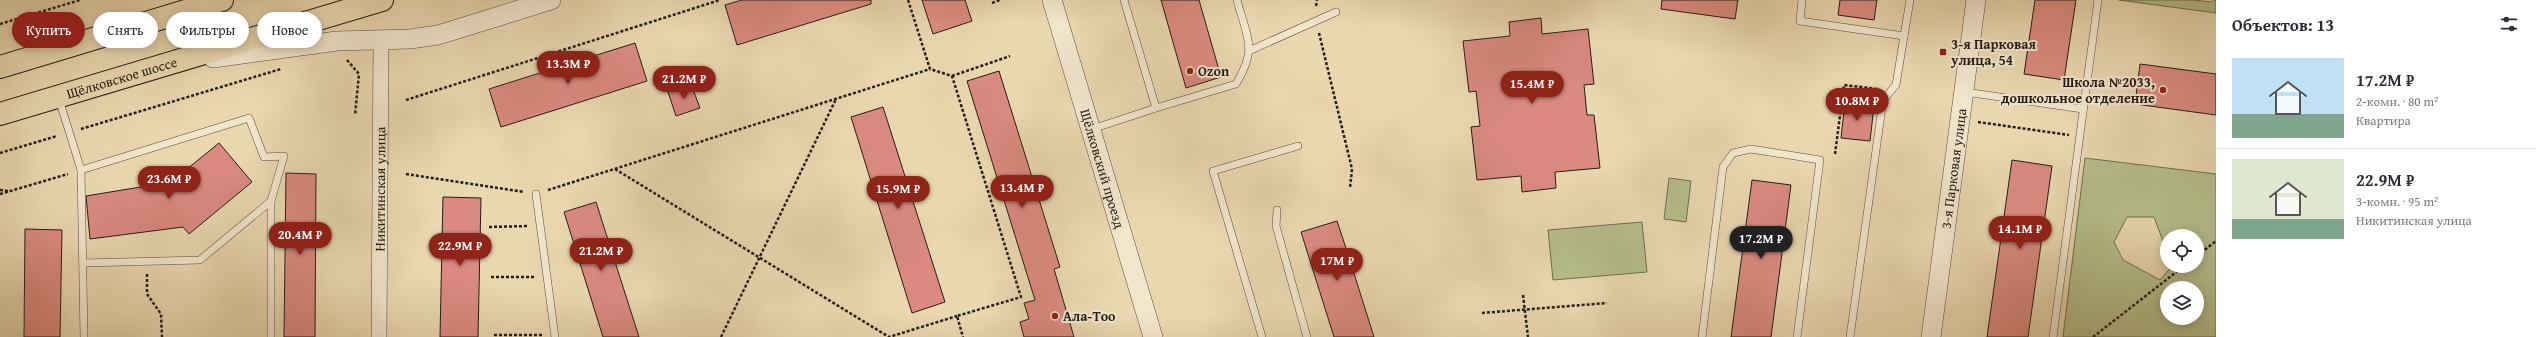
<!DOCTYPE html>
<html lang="ru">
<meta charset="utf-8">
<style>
body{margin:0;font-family:"Gentium Book Plus",serif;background:#f2f2f3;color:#2b2b33;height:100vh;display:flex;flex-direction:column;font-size:15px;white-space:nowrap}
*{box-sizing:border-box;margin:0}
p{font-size:13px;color:#7c7c81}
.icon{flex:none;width:22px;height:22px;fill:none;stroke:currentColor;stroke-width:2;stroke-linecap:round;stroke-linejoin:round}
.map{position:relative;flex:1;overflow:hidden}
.panel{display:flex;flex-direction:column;background:#fff;width:320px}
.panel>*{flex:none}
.hud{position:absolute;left:12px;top:12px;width:380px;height:36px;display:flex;gap:8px}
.tools{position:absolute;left:2160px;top:229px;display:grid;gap:8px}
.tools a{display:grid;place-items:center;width:44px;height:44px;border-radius:50%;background:#fff;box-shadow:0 2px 10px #0003;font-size:20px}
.price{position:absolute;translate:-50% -34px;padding:0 9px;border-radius:14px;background:#8f2418;color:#fff;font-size:13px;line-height:26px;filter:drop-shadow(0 1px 2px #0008)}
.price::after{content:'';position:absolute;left:50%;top:24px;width:12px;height:9px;margin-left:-6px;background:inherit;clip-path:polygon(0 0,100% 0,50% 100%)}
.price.active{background:#222;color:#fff}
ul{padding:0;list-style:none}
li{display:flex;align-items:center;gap:12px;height:100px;padding:0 16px}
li+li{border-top:1px solid #e1e1e2}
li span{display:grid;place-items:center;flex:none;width:112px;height:80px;border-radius:0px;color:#555}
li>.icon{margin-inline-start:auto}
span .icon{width:48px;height:48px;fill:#fffc;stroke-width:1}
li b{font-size:17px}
h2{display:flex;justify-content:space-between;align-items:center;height:48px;padding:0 16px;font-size:17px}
.tag{padding:0 14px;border-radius:18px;background:#fff;box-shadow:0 2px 10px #0003;font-size:14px;line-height:36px}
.tag.active{background:#8f2418;color:#fff}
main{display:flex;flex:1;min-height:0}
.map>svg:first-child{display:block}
.green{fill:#b5be8c;stroke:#6d6e50;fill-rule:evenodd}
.building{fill:#da8a80;stroke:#251d14}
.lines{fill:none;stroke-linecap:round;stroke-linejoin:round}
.service-casing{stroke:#564c3b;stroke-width:8}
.minor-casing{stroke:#564c3b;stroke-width:16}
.tertiary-casing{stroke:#564c3b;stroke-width:20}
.primary-casing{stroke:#251d14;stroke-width:24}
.path{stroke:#251d14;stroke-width:2.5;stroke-dasharray:3 2;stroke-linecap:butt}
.service{stroke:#f1e5cc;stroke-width:7}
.minor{stroke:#f1e5cc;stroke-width:15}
.tertiary{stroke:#f1e5cc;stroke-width:19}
.primary{stroke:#e9d7b0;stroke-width:22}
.poi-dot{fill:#8f2418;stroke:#f1e5cc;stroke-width:1.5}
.labels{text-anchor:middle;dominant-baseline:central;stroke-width:4;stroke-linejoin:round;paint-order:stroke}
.poi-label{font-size:14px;font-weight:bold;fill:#251d14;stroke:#f1e5cc;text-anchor:start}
.street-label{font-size:14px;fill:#251d14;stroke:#f1e5cc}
</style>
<main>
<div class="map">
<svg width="2216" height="337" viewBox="0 0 2216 337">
<rect width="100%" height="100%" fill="#e9d7b0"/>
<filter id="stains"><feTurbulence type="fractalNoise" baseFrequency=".005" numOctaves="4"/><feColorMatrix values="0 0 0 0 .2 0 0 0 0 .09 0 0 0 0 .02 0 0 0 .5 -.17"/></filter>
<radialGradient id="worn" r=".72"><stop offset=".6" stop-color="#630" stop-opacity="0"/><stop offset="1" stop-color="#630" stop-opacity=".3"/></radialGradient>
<g class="green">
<polygon points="2119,0 2193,0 2211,2 2216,0 2216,13"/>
<path d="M2085 158 2216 174V337H2063ZM2127 217H2154L2167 252V236H2197V266H2172L2160 280 2123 260 2114 242ZM2167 288H2197V318H2167Z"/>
<polygon points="1669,178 1691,181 1686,222 1664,219"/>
<polygon points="1642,222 1647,272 1553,280 1548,230"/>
</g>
<g class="building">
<polygon points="742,0 871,0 871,4 737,45 725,5"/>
<polygon points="922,0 965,0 972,21 933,34"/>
<polygon points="1161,0 1199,0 1221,77 1186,88"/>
<polygon points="1662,0 1738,0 1735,19 1661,9"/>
<polygon points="1840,0 1877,0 1874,20 1838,15"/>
<polygon points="2035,0 2076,0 2064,80 2024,74"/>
<polygon points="1541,18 1542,34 1588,29 1594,84 1584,85 1587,115 1594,115 1600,168 1555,172 1556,188 1522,192 1521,176 1477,180 1471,127 1480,126 1476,91 1469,92 1463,41 1510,36 1509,22"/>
<polygon points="635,43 647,81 501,127 489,89"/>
<polygon points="2140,64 2216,74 2216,115 2135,104"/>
<polygon points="999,71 1060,267 1054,269 1074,337 1024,337 1020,322 1029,319 1024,303 1035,300 967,81"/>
<polygon points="691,84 700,108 676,116 668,92"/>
<polygon points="1845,102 1874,106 1870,141 1841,138"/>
<polygon points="883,107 945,302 912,313 851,117"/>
<polygon points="219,143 252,182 189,234 183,227 90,239 86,196 171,182"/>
<polygon points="2012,160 2052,166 2028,337 1987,337"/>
<polygon points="286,173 316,174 315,337 284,337"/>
<polygon points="1752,180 1791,185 1771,337 1731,337"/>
<polygon points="443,197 481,198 478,337 440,337"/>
<polygon points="596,202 639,337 603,337 564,212"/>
<polygon points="1337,221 1346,248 1374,337 1334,337 1301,232"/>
<polygon points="25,229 62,230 60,337 24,337"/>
</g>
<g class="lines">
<g class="service-casing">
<g id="service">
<polyline points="1802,0 1800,21 1904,36 1910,0"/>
<polyline points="1251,50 1336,12"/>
<polyline points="1965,92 2083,109"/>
<polyline points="59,99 81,170 84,337"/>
<path d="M1156 108 1236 84C1258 48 1247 38 1237 0"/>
<polyline points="1092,129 1156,108 1124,0"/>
<polyline points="81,170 249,118 264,157 284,156 271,201 271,337"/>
<polyline points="536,194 555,337"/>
<polyline points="1277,210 1276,226 1307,337"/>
<polyline points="83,263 200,260 271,201"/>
<polyline points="1262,337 1213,171 1298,146"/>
<polyline points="1702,337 1723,167 1733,153 1751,149 1820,160 1797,337"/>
<polyline points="1850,337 1883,100 1896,85 1904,36"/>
<polyline points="2053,337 2098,0"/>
</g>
</g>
<g class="minor-casing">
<g id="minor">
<path id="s1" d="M379 337 381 40"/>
</g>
</g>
<g class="tertiary-casing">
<g id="tertiary">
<path id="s2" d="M1052 0 1153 337"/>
<polyline points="213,58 337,41 410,39 438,35 551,0"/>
<path id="s3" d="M1931 337 1976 0"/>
</g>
</g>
<g class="primary-casing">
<g id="primary">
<polyline points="0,67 222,0"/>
<path id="s4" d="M0 114 382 0"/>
</g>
</g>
<g class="path">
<polyline points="908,0 930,69 952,76 1021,297 957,316 963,337"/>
<polyline points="992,3 1000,0"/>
<polyline points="1316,6 1317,0"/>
<polyline points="0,24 80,0"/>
<polyline points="1319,33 1352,169 1350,188"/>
<polyline points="347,60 359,74 355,115"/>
<polyline points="952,76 1010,56"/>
<polyline points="406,100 720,0"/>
<polyline points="1978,122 2069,135"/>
<polyline points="81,129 281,69"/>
<polyline points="0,153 57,136"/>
<polyline points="1835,154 1844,85 1877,89"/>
<polyline points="615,169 889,337 957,316"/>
<polyline points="406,174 524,192"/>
<polyline points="0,190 9,191"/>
<polyline points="548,190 930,69"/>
<polyline points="0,194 68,174"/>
<polyline points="489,227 527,226"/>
<polyline points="2197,256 2216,241"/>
<polyline points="147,274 147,294 161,314 162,337"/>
<polyline points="491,277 534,277"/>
<polyline points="1523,295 1528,337"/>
<polyline points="1482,313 1607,303"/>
<polyline points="494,335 542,335"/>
<polyline points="721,337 836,99"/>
<polyline points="2093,337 2184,266"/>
</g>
<use href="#service" class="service"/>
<use href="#minor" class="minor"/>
<use href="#tertiary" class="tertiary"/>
<use href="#primary" class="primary"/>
</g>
<g class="poi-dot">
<rect x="1939" y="48" width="8" height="8" rx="2"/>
<circle cx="1190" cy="71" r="4"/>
<circle cx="2163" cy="90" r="4"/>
<circle cx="1055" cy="316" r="4"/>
</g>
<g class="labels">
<g class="poi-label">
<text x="1951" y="44">3-я Парковая<tspan x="1951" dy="16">улица, 54</tspan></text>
<text x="1198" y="71">Ozon</text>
<text x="2155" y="82" text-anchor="end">Школа №2033,<tspan x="2155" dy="16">дошкольное отделение</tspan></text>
<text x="1063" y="316">Ала-Тоо</text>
</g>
<g class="street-label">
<text stroke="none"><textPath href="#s4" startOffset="127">Щёлковское шоссе</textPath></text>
<text stroke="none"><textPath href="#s2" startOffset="176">Щёлковский проезд</textPath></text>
<text stroke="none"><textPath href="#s3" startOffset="170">3-я Парковая улица</textPath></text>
<text stroke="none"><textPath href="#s1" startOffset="148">Никитинская улица</textPath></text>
</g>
</g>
<rect width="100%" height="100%" filter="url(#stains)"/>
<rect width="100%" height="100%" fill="url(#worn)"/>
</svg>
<div class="tools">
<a><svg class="icon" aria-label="locate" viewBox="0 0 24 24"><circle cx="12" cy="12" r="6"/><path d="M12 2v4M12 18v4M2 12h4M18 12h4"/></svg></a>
<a><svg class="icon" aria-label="layers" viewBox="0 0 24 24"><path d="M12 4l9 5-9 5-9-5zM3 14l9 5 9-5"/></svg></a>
</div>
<b class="price" style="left:568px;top:85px">13.3M ₽</b>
<b class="price" style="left:684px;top:100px">21.2M ₽</b>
<b class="price" style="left:1532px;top:105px">15.4M ₽</b>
<b class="price" style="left:1857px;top:122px">10.8M ₽</b>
<b class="price" style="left:169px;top:200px">23.6M ₽</b>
<b class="price" style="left:1022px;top:209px">13.4M ₽</b>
<b class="price" style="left:898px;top:210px">15.9M ₽</b>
<b class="price" style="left:2020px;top:250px">14.1M ₽</b>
<b class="price" style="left:300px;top:256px">20.4M ₽</b>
<b class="price active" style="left:1761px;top:260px">17.2M ₽</b>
<b class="price" style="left:460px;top:267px">22.9M ₽</b>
<b class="price" style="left:601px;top:272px">21.2M ₽</b>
<b class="price" style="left:1337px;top:282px">17M ₽</b>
<div class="hud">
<a class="tag active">Купить</a>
<a class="tag">Снять</a>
<a class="tag">Фильтры</a>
<a class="tag">Новое</a>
</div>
</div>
<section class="panel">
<h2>Объектов: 13<svg class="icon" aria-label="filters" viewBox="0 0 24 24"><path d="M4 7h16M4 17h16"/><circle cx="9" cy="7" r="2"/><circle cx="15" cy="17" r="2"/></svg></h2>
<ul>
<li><span style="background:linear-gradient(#bfe0f5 70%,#7fa58c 0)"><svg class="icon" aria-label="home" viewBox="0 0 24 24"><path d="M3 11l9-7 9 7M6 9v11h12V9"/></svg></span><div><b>17.2M ₽</b><p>2-комн. · 80 m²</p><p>Квартира</p></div></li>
<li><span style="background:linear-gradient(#dfe7d0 75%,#7fa58c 0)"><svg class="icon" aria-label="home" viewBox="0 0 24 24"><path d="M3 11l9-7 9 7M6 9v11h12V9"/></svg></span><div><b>22.9M ₽</b><p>3-комн. · 95 m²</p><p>Никитинская улица</p></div></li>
</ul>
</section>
</main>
